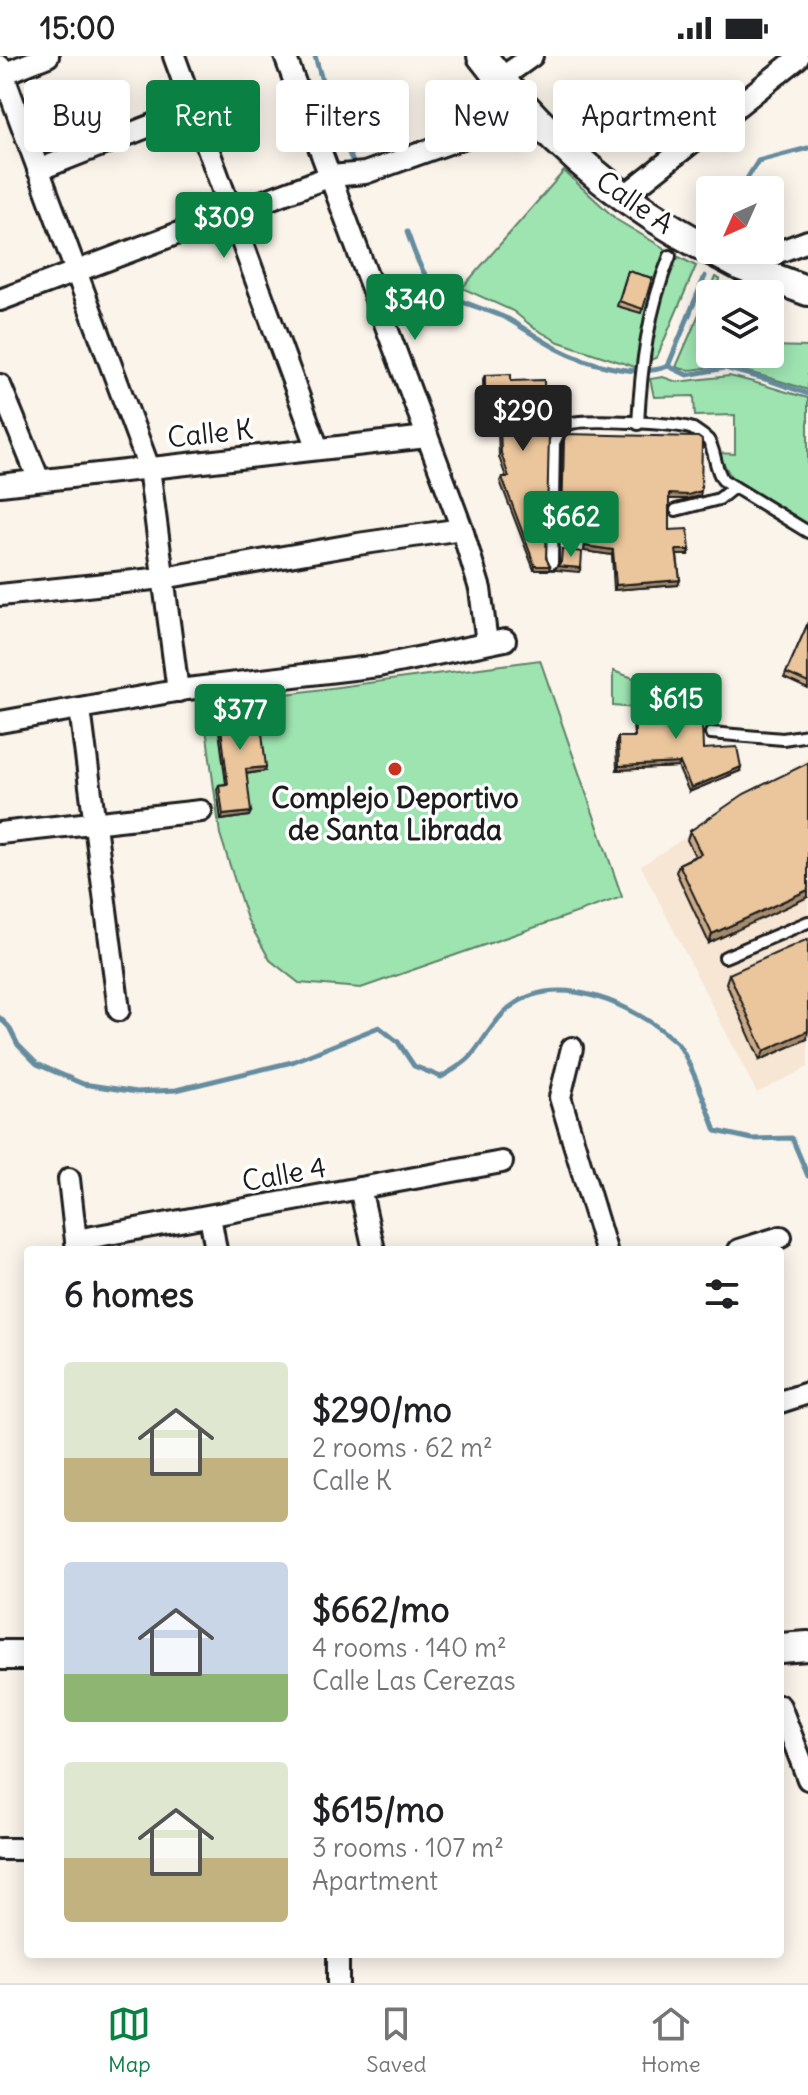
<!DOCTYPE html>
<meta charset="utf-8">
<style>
body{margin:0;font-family:Delius,sans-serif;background:#f2f2f2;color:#202124;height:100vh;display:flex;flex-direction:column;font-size:30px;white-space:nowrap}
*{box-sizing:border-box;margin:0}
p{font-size:26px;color:#757577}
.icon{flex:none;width:44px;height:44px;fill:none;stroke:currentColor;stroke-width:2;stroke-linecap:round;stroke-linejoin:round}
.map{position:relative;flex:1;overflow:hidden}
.side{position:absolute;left:24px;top:1190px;width:760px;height:712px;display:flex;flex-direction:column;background:#fff;border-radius:8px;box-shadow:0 4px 20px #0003}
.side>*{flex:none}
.banner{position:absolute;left:24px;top:24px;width:760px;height:72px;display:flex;gap:16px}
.needle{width:52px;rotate:225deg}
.fabs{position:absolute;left:696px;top:120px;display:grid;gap:16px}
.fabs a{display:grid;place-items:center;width:88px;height:88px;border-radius:8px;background:#fff;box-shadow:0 4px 20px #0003;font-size:40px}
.price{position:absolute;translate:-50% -68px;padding:0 18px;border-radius:8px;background:#0b8043;color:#fff;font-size:26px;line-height:52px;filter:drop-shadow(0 2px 4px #0008)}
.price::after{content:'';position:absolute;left:50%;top:48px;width:24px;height:18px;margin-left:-12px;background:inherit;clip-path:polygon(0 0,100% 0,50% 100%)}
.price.on{background:#222;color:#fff}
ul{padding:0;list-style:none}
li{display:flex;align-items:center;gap:24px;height:200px;padding:0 40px}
li span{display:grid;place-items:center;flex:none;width:224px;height:160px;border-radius:8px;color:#555}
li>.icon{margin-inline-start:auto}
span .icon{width:96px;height:96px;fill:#fffc;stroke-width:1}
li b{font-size:34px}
h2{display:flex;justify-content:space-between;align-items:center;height:96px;padding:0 40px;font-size:34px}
.pill{padding:0 28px;border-radius:8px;background:#fff;box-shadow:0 4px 20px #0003;font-size:28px;line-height:72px}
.pill.on{background:#0b8043;color:#fff}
.status{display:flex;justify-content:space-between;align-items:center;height:56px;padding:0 40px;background:#fff;direction:ltr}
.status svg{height:22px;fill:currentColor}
.menu{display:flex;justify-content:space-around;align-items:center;height:112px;border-top:2px solid #e0e0e0;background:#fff;font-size:22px;color:#757577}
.menu a{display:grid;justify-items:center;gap:4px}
.menu .on{color:#0b8043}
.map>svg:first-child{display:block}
.built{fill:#f6e6d3}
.green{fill:#9ee4b1;stroke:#5d8066;stroke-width:2}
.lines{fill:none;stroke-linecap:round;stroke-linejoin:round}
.stream{stroke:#658c9f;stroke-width:5}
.lane-casing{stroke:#1c1c1c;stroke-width:16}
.street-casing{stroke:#1c1c1c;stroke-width:26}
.secondary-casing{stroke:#1c1c1c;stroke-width:34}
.lane{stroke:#fff;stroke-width:10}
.street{stroke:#fff;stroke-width:20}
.secondary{stroke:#fff;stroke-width:28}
.wall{fill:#caaa86;stroke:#1c1c1c;stroke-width:2}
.shaded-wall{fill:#a48b6d;stroke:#1c1c1c;stroke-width:2}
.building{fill:#ebc69c;stroke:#1c1c1c;stroke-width:2}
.poi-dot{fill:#c8321e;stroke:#fff;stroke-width:3}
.labels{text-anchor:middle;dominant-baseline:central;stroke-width:7;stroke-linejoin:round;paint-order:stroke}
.street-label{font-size:28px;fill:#1c1c1c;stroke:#fff}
.poi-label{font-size:28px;font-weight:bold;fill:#1c1c1c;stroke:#fff}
</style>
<div class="status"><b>15:00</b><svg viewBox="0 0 49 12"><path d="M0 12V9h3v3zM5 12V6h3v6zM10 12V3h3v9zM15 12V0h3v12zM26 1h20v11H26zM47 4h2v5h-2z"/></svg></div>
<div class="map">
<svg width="808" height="1927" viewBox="0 0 808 1927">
<rect width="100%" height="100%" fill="#fbf4eb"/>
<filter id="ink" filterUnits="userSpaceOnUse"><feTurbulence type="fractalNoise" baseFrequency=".0125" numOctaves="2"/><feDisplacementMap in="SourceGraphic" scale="16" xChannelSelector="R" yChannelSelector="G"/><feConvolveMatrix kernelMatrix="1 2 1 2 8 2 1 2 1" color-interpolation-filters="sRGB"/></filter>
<g filter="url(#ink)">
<polygon class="built" points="808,702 808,1011 757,1037 641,810"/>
<g class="green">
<polygon points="564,115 617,164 667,194 655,229 638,312 559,286 534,272 513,255 462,232"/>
<path d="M679 201 696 210 657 301 647 306C652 276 657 223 679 201Z"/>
<path d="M715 221 720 223 717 238H710V298H770V290L808 291V334C781 325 754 317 727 311 709 307 694 319 676 311Z"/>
<path d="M729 320C757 326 781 335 808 342V468L731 421 718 397 735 398V359L695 360 694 340 654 341 650 323 663 321 677 326Z"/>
<polygon points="540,604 622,841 361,932 299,927 270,904 247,863 220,778 203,649"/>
<polygon points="613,615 642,625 635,652 613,650"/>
</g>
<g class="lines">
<g class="stream">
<polyline points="315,0 333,63 353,106"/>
<polyline points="740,134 758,105 808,92"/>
<path d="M407 176C414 194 420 217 435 230 454 247 486 252 508 263 524 272 539 283 556 292 584 307 638 323 668 310L705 220"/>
<polyline points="668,310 687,319 725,312 765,323 808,338"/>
<path d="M0 962 9 971 18 989 37 1008 83 1028 137 1036 176 1034 292 1006 379 971 398 986 414 1010 441 1021C451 1015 463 1009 471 1000 484 985 494 964 509 952 558 913 635 949 676 986 687 996 710 1058 716 1075L752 1083 792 1082 808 1120"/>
</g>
<g class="lane-casing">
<g id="lane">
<path d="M638 368C641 310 648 254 670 200"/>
<polyline points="676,454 719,443 734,431"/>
<path d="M552 507 554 387C557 380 560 372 569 368 583 362 678 367 693 373 696 375 705 381 708 384 716 395 714 412 723 424L808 476"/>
<polyline points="711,677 783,683 808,679"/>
<polyline points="725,901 808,866"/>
</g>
</g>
<g class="street-casing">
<g id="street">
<polyline points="174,0 318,393"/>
<polyline points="285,0 462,473 480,533 487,587"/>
<polyline points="0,10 149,412 178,635"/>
<polyline points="3,18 48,0"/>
<polyline points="500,23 532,0"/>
<polyline points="38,114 193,53"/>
<polyline points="623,141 798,2 797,0"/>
<polyline points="741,210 808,185"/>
<polyline points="0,244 331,120 365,117 530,58"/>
<polyline points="0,329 39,424"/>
<polyline points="0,429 427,381"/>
<polyline points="0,539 163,522 358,488 462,473"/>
<polyline points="80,653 119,954"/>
<polyline points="0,666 187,633 378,610 505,584"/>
<polyline points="0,777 201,755"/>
<polyline points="572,992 560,1041 606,1194"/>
<polyline points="69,1123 77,1194"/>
<polyline points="360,1132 374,1194"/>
<polyline points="210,1160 216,1194"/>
<polyline points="76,1184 502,1106"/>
<polyline points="739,1194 781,1181"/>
<polyline points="780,1346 808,1337"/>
<polyline points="780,1650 808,1723"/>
<polyline points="0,1793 28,1793"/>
<polyline points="338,1898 338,1927"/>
</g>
</g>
<g class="secondary-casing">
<g id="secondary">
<path d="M482 0C544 81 620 147 710 194"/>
<polyline points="711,194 741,210 808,235"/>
<polyline points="780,1592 808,1590"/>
<polyline points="0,1599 28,1599"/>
</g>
</g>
<use href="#lane" class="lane"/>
<use href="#street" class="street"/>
<use href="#secondary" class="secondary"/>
</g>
<g class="wall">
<polygon points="628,215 652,222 641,257 617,250"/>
<polygon points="485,319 511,325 549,514 534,514 500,425 502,421 506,421 499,401 498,374 486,374 486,366 484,366 483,323"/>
<polygon points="566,378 700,440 686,443 669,443 669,474 690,494 688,499 677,499 680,524 678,529 614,534 612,499 584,495 587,472 561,471 562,389"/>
<polygon points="808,567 808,633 784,622"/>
<polygon points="659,641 703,693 740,715 689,736 678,711 617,714 616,686 618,681 634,681 632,655 634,651 658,650"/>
<polygon points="218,648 265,715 246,718 249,760 221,764 217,733 219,729 226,728 216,652"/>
<polygon points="808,707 709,887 676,816 679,808 695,800 687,784 690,775"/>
<polygon points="729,918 807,983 760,1004 726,927"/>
</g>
<g class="shaded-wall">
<polygon points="488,369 500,369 498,374 486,374"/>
<polygon points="701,435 700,440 686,443 668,443 669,438"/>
<polygon points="562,467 589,467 587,472 561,471"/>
<polygon points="585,490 613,494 612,499 584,495"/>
<polygon points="676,494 690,494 688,499 674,499"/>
<polygon points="535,510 550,510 549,514 534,514"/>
<polygon points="557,510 581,512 579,516 555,514"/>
<polygon points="680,524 678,529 614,534 616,529"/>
<polygon points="680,707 678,711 617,714 619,710"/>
<polygon points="266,711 265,715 244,718 246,713"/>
<polygon points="741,711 740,715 689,736 691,732"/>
<polygon points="251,756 249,760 221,764 223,759"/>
<polygon points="808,834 808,841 709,887 712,878"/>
<polygon points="808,974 807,983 760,1004 764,995"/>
</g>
<g class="building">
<polygon points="628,215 652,222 643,253 619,245"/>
<polygon points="511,318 511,325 544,324 545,378 549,378 546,502 550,510 535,510 502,421 509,421 501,397 500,369 488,369 488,362 485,362 485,319"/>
<polygon points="566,378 698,381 702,384 701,435 688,439 669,438 669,474 688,473 690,494 676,494 680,524 616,529 613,494 585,490 589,467 562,467 564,384"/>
<polygon points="562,493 582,496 581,512 557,510 561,506"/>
<polygon points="808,567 808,627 786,617"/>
<polygon points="701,639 703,693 737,691 741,711 691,732 680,707 619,710 618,681 635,681 634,651 660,650 659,641"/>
<polygon points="258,643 266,711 246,713 251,756 223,759 219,729 228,728 218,648"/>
<polygon points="808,707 808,834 712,878 679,808 701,798 690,775 744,738"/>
<polygon points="808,883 808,975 764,995 729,918"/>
</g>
</g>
<circle class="poi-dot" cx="395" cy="713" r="8"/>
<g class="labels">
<g class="street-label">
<text transform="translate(635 146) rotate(35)">Calle A</text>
<text transform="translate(210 377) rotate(-6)">Calle K</text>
<text transform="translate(284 1118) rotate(-10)">Calle 4</text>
</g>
<g class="poi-label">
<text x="395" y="742">Complejo Deportivo<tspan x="395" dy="32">de Santa Librada</tspan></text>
</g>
</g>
</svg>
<div class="fabs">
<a><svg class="needle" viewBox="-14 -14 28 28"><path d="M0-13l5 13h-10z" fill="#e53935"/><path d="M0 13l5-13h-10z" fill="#757577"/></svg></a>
<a><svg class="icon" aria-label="layers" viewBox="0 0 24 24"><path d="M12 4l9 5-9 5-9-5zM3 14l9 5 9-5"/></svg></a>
</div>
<b class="price" style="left:224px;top:204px">$309</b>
<b class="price" style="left:415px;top:286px">$340</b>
<b class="price on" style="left:523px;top:397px">$290</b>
<b class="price" style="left:571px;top:503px">$662</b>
<b class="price" style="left:676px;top:685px">$615</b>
<b class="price" style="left:240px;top:696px">$377</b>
<div class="banner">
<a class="pill">Buy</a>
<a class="pill on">Rent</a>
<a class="pill">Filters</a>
<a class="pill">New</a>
<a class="pill">Apartment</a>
</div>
<section class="side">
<h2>6 homes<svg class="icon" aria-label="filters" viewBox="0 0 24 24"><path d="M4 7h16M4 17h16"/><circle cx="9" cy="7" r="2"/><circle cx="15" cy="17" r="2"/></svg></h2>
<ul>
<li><span style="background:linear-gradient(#dfe7d0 60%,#c2b280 0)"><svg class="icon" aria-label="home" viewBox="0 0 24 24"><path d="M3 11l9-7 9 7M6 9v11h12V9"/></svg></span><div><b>$290/mo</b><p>2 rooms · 62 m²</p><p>Calle K</p></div></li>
<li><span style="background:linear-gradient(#c9d6e8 70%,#8fb573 0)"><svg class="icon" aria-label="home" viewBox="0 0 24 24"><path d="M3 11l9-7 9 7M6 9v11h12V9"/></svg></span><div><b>$662/mo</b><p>4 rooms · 140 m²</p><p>Calle Las Cerezas</p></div></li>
<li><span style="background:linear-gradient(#dfe7d0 60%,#c2b280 0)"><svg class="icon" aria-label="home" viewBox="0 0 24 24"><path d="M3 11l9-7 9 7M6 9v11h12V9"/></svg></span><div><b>$615/mo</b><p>3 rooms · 107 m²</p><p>Apartment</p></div></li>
</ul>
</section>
</div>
<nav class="menu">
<a class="on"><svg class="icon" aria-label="map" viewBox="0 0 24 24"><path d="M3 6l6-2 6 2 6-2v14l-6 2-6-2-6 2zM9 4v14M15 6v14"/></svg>Map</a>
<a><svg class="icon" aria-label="saved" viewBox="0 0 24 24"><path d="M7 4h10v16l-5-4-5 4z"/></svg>Saved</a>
<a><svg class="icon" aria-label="home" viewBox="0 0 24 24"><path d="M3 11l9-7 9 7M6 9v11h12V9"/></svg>Home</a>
</nav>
